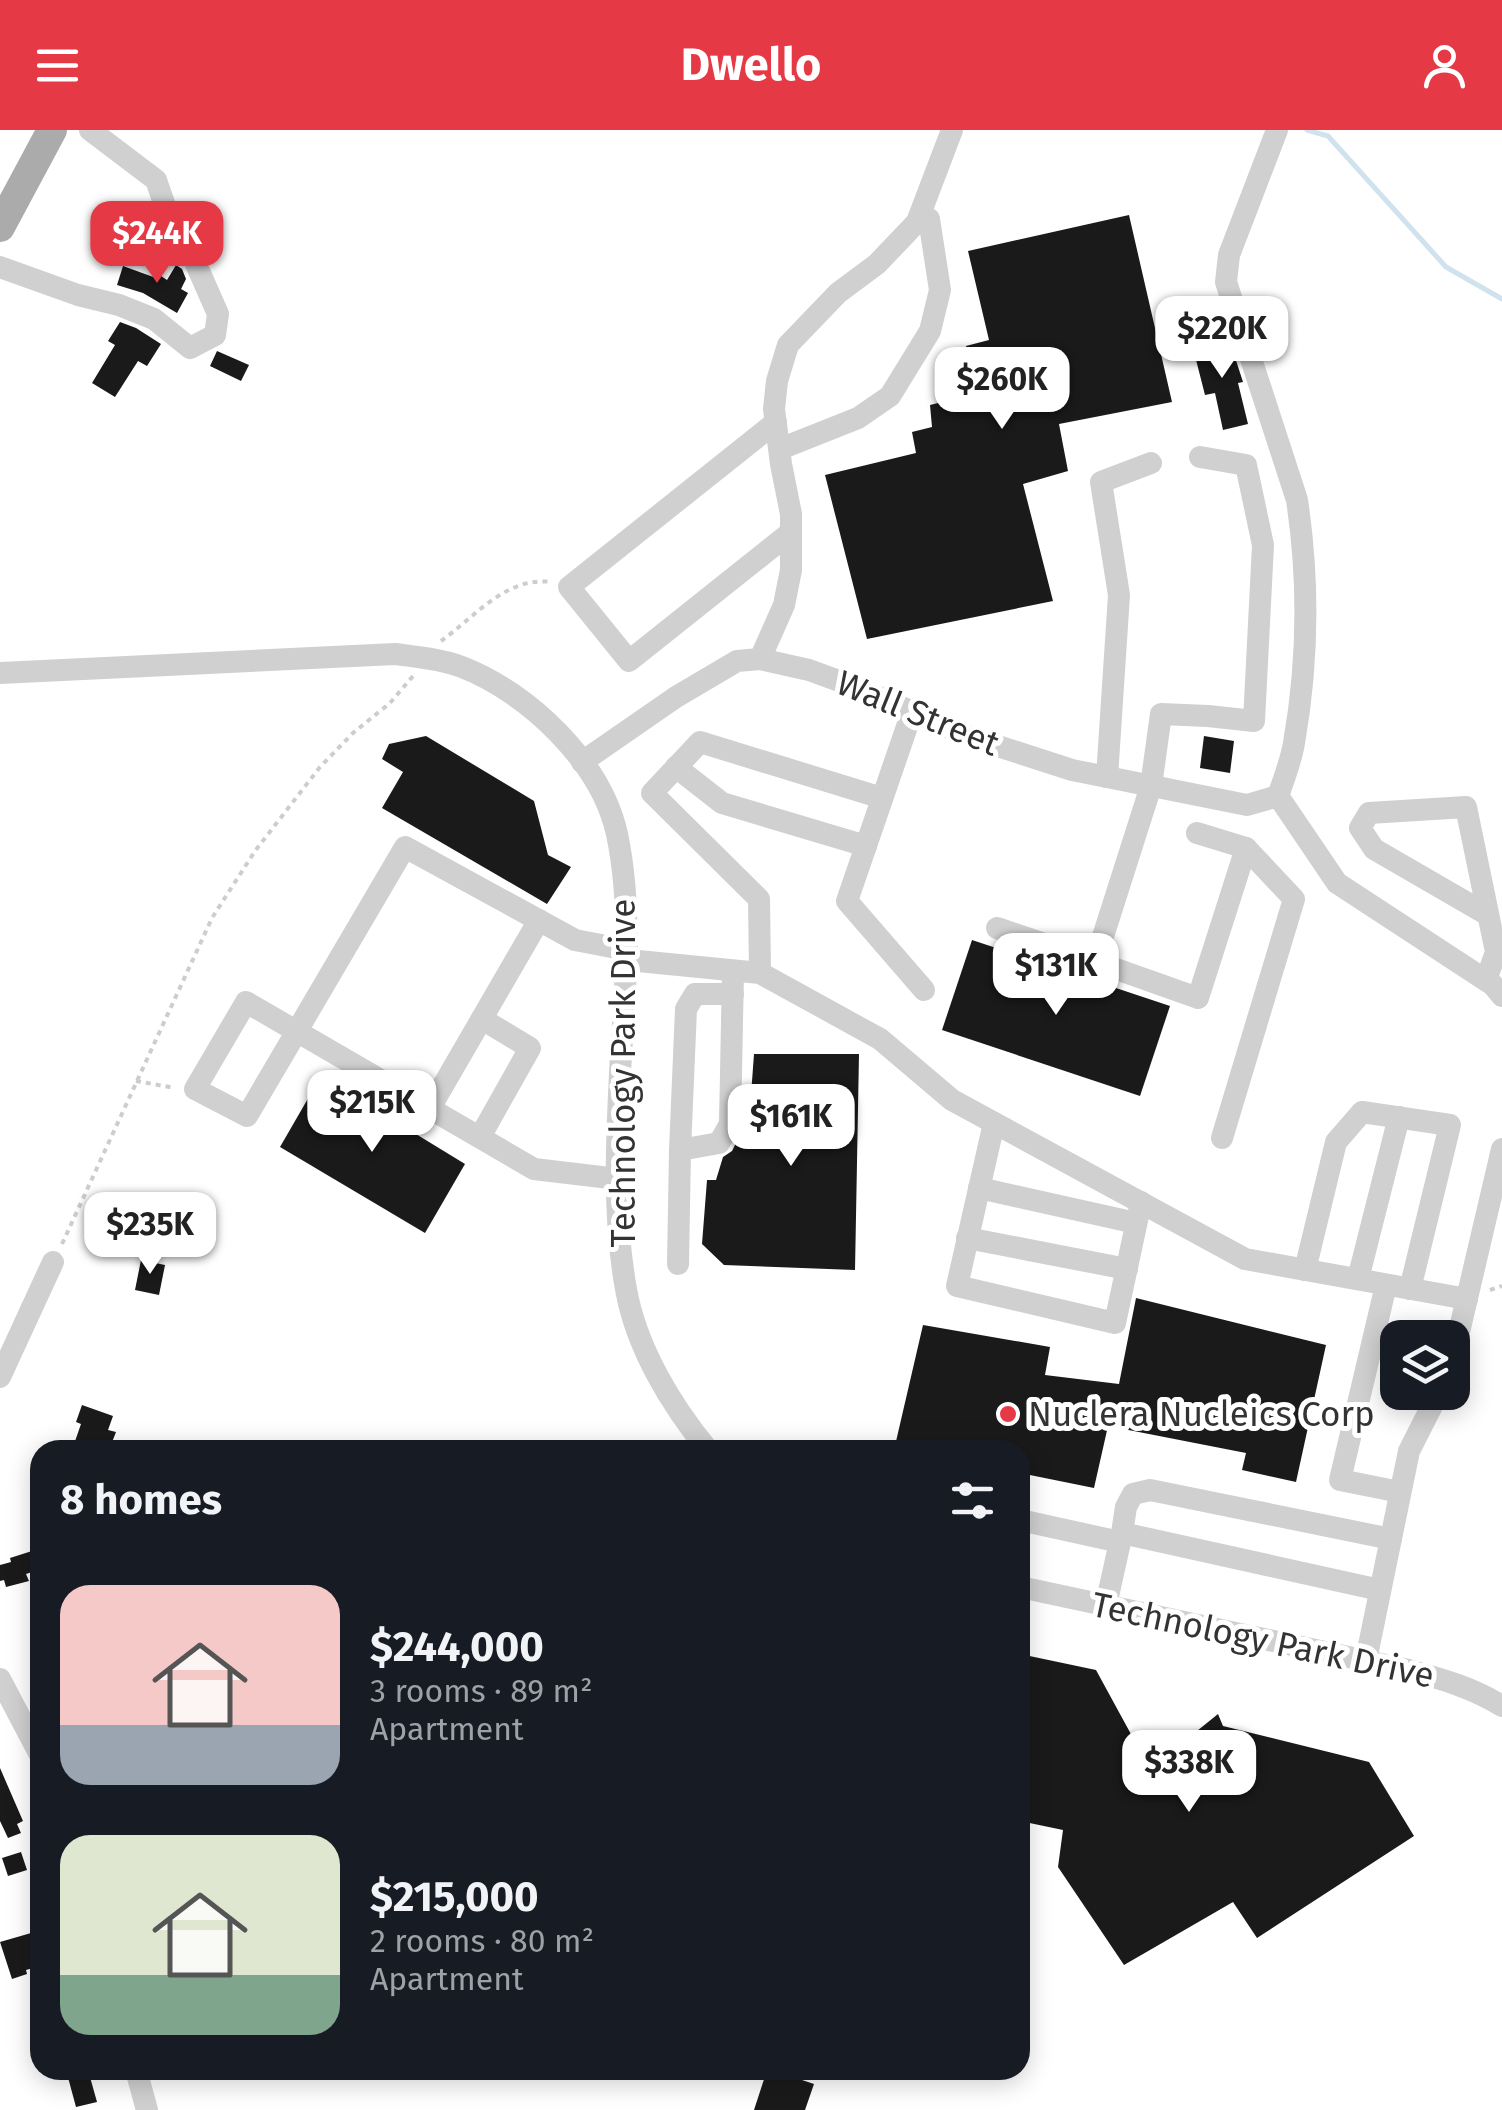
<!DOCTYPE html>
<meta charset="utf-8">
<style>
body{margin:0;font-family:"Fira Sans",sans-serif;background:#20242c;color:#f1f3f6;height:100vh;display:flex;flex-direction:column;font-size:38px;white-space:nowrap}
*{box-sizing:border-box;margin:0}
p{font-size:32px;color:#9ea1a6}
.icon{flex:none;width:55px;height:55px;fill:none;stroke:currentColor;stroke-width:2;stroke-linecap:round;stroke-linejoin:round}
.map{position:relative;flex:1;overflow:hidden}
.drawer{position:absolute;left:30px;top:1310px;width:1000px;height:640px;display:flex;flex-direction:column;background:#171b24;border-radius:30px;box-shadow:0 5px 25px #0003}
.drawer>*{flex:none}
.controls{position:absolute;left:1380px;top:1190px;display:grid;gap:20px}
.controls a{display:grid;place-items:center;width:90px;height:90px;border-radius:20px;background:#171b24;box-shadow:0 5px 25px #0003;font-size:50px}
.price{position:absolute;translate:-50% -85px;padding:0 22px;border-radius:20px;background:#fff;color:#222;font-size:32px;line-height:65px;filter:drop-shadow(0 2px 5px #0008)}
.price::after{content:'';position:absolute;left:50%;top:60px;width:30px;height:22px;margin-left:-15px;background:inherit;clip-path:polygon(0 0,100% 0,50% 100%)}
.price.active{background:#e63946;color:#fff}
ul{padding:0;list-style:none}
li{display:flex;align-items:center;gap:30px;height:250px;padding:0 30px}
li span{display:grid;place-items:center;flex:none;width:280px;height:200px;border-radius:30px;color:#555}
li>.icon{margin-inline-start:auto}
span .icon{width:120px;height:120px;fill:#fffc;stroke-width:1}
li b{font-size:42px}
h2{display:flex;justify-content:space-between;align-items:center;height:120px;padding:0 30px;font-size:42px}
header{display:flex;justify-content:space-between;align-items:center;height:130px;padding:0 30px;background:#e63946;color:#fff;font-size:45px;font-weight:700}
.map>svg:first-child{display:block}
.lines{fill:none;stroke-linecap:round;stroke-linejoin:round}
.stream{stroke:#cfe2ee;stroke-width:5}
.building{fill:#1a1a1a}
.path{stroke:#cdcdcd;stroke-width:4;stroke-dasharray:5 5;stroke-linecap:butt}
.minor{stroke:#d0d0d0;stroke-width:22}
.major{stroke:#ababab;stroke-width:30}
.poi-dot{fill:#e63946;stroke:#fff;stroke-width:4}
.labels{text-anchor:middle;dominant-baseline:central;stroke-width:10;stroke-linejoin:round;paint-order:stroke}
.street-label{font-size:35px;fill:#333;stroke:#fff}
.poi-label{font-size:35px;fill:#333;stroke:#fff;text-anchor:start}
</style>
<header><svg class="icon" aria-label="menu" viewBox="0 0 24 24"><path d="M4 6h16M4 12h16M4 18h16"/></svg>Dwello<svg class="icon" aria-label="person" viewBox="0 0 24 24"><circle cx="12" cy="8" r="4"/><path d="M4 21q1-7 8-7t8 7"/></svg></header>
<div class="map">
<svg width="1502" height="1980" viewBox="0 0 1502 1980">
<rect width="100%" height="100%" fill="#fff"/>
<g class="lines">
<polyline class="stream" points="1307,0 1328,6 1446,137 1502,169"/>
</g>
<g class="building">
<polygon points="1129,85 1172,272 1059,294 1068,341 1023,354 1053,471 867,509 825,345 916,323 912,302 932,297 930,275 954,269 948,247 970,239 966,216 989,210 968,121"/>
<polygon points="176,135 182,139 186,149 181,159 188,163 177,183 143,163 117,155 123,136 156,148 158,144 167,150"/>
<polygon points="120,192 136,198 161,214 147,236 138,231 115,267 92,253 115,215 108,211"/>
<polygon points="1229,209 1243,252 1238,253 1248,294 1223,300 1215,263 1205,265 1193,218"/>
<polygon points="217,221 249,235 241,251 210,236"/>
<polygon points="426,606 534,671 548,725 571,737 547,774 382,678 403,642 382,629 389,614"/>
<polygon points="1204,606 1234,611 1230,643 1200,638"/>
<polygon points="972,810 1170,876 1140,966 942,900"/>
<polygon points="754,924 859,924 855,1140 724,1135 702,1114 707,1050 716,1050 723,1027 732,1021 737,1011 748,1006"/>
<polygon points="321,946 465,1034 425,1103 280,1017"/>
<polygon points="141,1130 165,1135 159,1165 135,1160"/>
<polygon points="1136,1168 1326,1215 1296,1352 1242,1340 1246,1323 1108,1296 1094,1358 1020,1343 1020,1320 894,1320 923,1195 1050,1217 1045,1245 1119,1254"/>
<polygon points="82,1275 113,1286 108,1300 116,1302 109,1320 98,1315 97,1320 72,1320 81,1294 76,1292"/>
<polygon points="32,1421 38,1440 26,1444 29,1451 6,1457 4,1450 0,1451 0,1435 11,1432 10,1428"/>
<polygon points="1020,1524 1096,1540 1150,1639 1218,1584 1223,1596 1369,1632 1414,1706 1257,1808 1233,1772 1124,1835 1058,1737 1063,1700 1020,1691"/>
<polygon points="0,1638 23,1691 17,1694 21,1703 8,1708 0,1691"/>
<polygon points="21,1722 27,1740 8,1746 2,1728"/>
<polygon points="38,1801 40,1836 26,1840 27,1844 12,1849 0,1812"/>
<polygon points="66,1940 88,1940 97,1972 76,1977"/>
<polygon points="767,1940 802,1940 799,1949 814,1954 805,1980 754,1980"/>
</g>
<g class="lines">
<g class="path">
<path d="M441 511C475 487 506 446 552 452"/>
<polyline points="136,951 175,958"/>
<polyline points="62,1114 212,788 255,721 320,637 353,603 390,573 413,546"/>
<polyline points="1490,1160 1502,1156"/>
</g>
<g class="minor">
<path d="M1277 0 1229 125 1226 152 1297 370C1309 450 1308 533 1294 613 1291 631 1284 649 1278 666"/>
<polyline points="0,137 78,165 119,175 154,189 190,218 215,205 218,184 185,109 165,76 156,50 90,0"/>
<polyline points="776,292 569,457 629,531 791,402"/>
<polyline points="780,319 858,288 890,266 930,201 940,160 929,89"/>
<polyline points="760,529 784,475 791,440 791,384 781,334 774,279 777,251 788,215 838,163 877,134 917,92 952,0"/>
<path d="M0 543 395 524C417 527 441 529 462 537 529 563 601 632 617 704 632 776 626 851 621 924 617 1001 612 1083 626 1159 636 1217 671 1275 708 1320"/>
<polyline points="912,582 847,771 924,860"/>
<polyline points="582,632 676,567 737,531 760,529 809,540 861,559 967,606 1072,640 1247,675 1278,666"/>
<polyline points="676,637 722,673 866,716"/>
<polyline points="1107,647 1119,465 1101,352 1151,333"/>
<polyline points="1278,666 1337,753 1493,855 1502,866"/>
<polyline points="1197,703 1246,718 1198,868 1102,834 1099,819 1151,656 1161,584 1208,586 1254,591 1263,415 1246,335 1200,327"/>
<polyline points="997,798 1047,815"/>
<polyline points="628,830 760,843 880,909 952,970 1245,1129 1467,1169"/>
<polyline points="760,843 759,769 652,663 700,612 882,668"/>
<polyline points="1486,850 1496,822 1466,677 1369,683 1360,698 1374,719 1488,785"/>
<polyline points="430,978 539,790"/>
<polyline points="994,993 957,1156 1115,1193 1141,1072"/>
<polyline points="480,1007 530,918 482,889"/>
<polyline points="1222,1008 1294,769 1246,718"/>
<polyline points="680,1020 686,879 695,864 733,864"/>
<polyline points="618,1049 534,1039 246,872 195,959 247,986 405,717 575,810 627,820"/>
<polyline points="979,1058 1136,1093"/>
<polyline points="967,1108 1127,1139"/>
<polyline points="678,1134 680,1020 719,1013 730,994 733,841"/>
<polyline points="1305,1140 1336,1012 1362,982 1450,995 1410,1159"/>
<polyline points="1358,1149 1399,987"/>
<polyline points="1386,1155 1340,1350 1400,1362"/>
<polyline points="1452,1232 1502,1019"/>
<polyline points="0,1247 53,1132"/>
<polyline points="1020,1390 1120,1412"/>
<path d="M1020 1457 1409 1540C1442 1549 1473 1558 1502 1576"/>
<polyline points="1380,1460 1122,1403 1126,1377 1133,1364 1150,1360 1391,1409"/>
<polyline points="1106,1475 1122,1403"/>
<polyline points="1366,1530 1409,1321 1439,1262"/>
<polyline points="0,1549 40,1625"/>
<polyline points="136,1940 147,1980"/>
</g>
<polyline class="major" points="0,97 52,0"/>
</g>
<circle class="poi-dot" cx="1008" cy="1284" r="10"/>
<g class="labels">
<g class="street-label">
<text transform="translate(918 583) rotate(22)">Wall Street</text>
<text transform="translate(623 943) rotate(-90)">Technology Park Drive</text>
<text transform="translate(1263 1510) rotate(12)">Technology Park Drive</text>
</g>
<g class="poi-label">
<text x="1028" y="1284">Nuclera Nucleics Corp</text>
</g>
</g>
</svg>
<div class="controls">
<a><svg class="icon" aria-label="layers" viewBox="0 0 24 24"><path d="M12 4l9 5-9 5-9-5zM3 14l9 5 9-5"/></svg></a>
</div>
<b class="price active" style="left:157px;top:156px">$244K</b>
<b class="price" style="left:1222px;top:251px">$220K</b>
<b class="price" style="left:1002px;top:302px">$260K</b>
<b class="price" style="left:1056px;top:888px">$131K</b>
<b class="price" style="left:372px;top:1025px">$215K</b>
<b class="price" style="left:791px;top:1039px">$161K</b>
<b class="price" style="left:150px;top:1147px">$235K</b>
<b class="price" style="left:1189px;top:1685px">$338K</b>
<section class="drawer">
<h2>8 homes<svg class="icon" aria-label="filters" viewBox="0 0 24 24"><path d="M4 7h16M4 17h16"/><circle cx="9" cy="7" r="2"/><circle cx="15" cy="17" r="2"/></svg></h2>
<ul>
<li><span style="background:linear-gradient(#f6c9c9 70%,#9aa5b1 0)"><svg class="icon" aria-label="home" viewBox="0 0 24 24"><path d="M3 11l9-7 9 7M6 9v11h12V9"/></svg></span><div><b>$244,000</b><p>3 rooms · 89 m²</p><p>Apartment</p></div></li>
<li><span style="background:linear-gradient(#dfe7d0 70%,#7fa58c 0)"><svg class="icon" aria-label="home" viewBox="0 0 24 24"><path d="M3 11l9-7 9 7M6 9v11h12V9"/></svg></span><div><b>$215,000</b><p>2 rooms · 80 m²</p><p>Apartment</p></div></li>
</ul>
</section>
</div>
